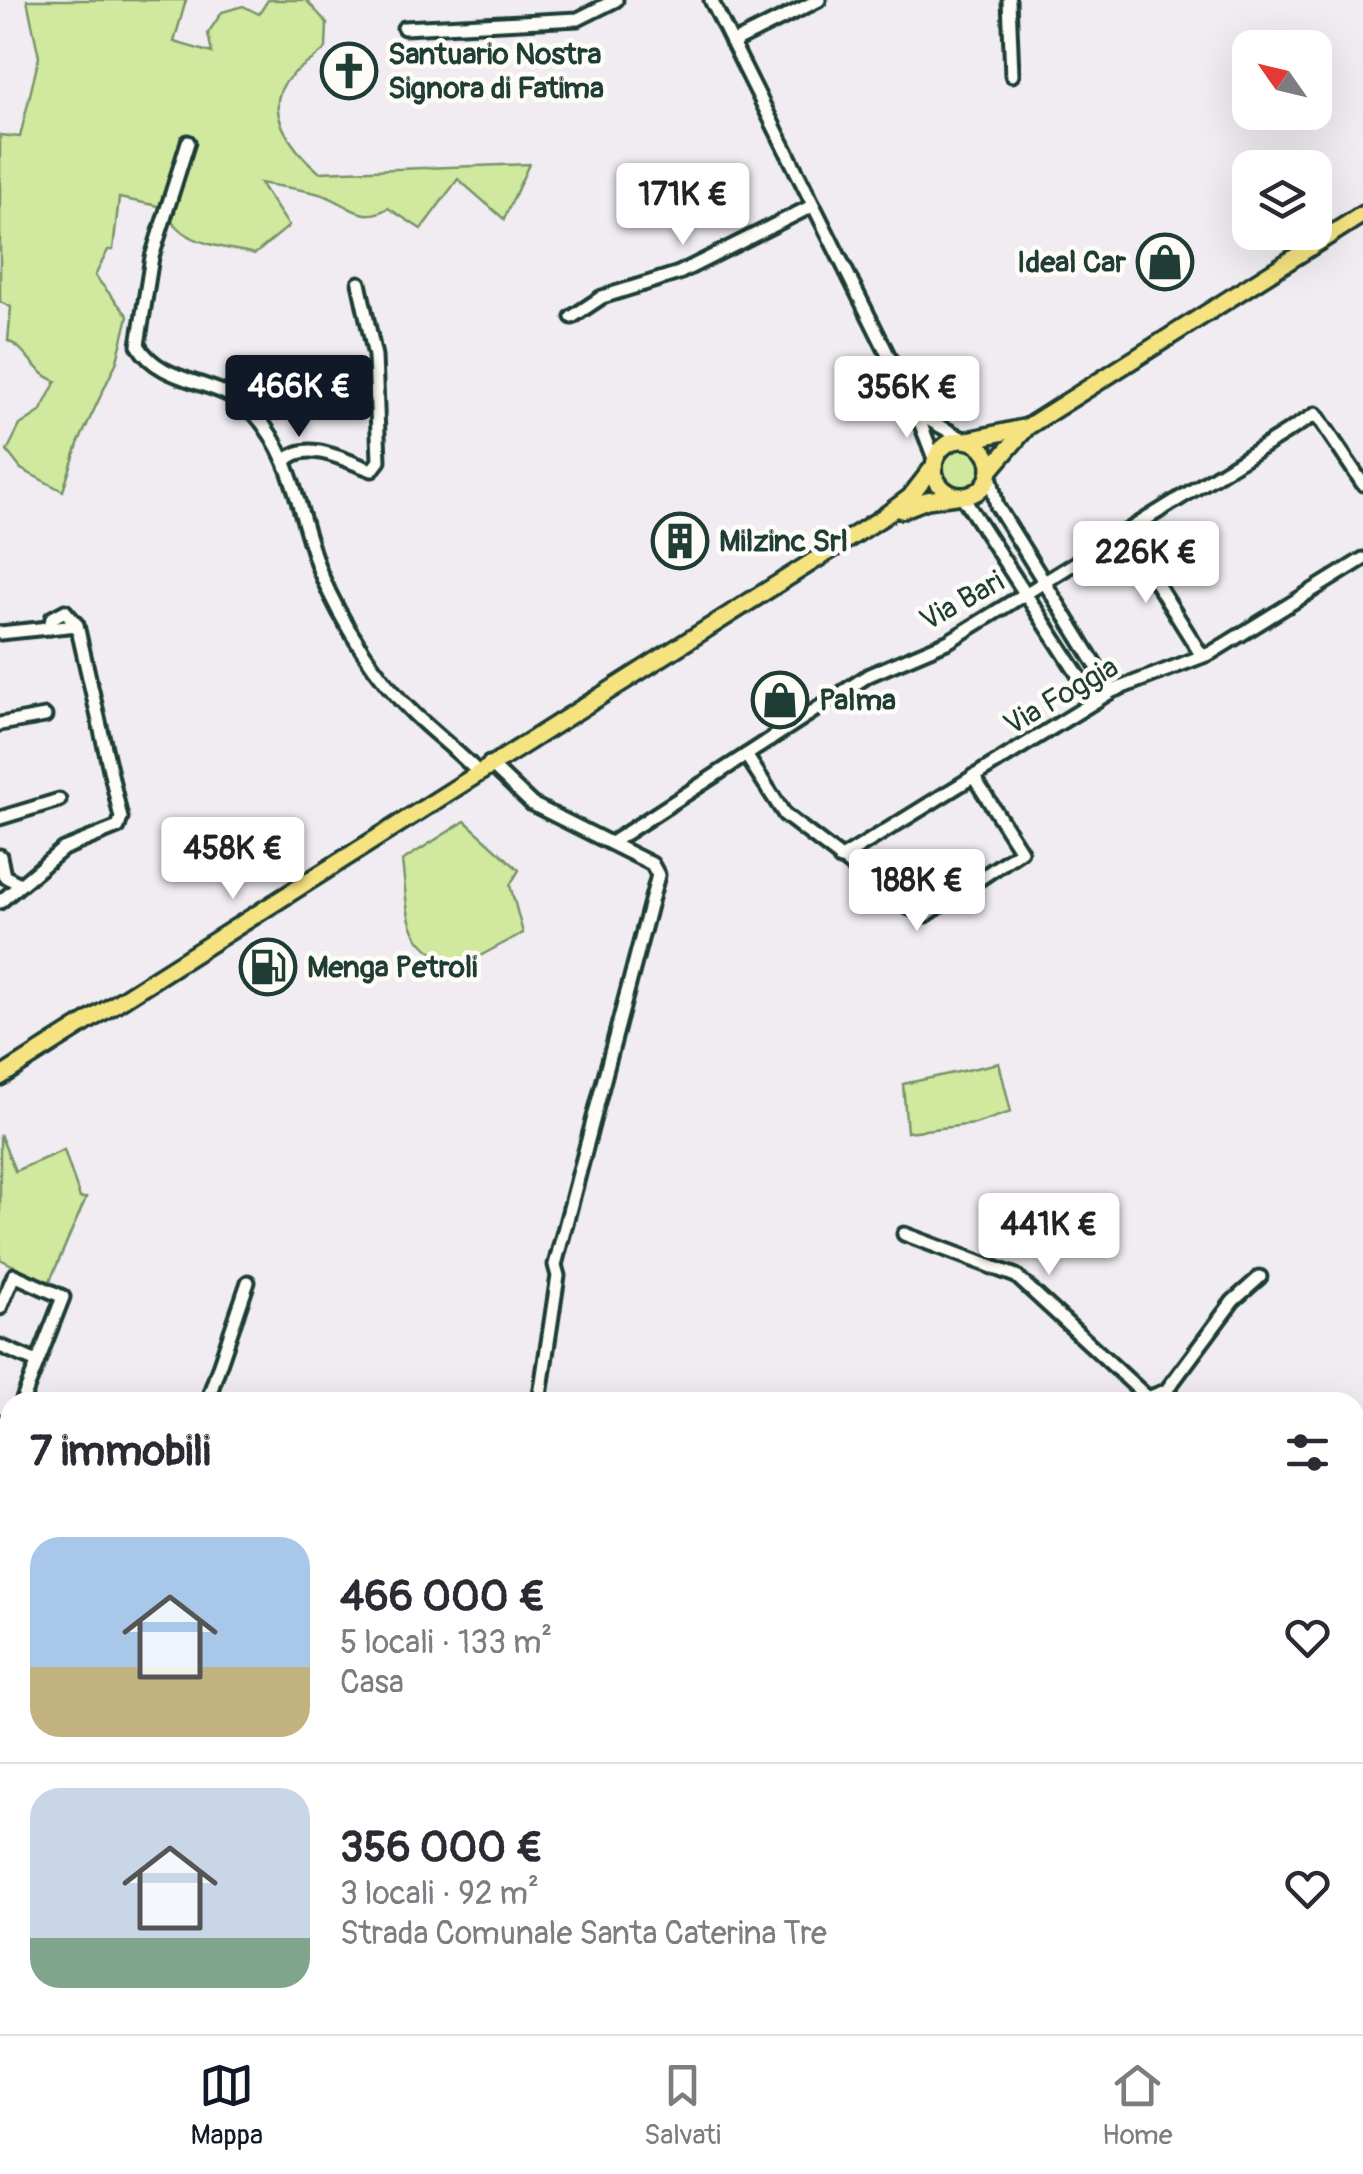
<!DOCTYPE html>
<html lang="it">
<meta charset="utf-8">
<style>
body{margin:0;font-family:Pangolin,sans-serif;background:#f7f7f7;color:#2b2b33;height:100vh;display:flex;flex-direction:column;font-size:38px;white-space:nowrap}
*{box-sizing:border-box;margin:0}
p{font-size:32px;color:#7c7c81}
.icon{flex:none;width:55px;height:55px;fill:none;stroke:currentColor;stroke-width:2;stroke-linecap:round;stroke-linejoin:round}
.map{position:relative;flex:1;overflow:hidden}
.side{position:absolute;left:0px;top:1392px;width:1365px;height:642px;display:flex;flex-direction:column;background:#fff;border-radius:30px 30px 0 0;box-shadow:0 10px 40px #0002}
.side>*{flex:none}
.needle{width:65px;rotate:304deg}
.controls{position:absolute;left:1232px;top:30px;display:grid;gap:20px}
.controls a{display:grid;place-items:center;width:100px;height:100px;border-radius:20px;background:#fff;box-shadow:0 10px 40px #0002;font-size:50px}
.price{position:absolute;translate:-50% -85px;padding:0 22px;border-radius:10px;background:#fff;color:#222;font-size:32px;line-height:65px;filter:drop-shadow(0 2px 5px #0008)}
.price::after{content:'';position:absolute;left:50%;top:60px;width:30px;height:22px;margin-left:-15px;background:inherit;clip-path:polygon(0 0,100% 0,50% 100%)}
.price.on{background:#111827;color:#fff}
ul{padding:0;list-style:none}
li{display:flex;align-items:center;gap:30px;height:250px;padding:0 30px}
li+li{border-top:2px solid #e1e1e2}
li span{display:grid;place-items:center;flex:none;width:280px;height:200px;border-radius:30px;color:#555}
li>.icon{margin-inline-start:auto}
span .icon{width:120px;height:120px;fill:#fffc;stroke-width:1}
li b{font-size:42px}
h2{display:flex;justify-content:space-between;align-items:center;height:120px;padding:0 30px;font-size:42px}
.tabs{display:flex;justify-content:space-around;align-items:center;height:140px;border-top:2px solid #e1e1e2;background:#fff;font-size:28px;color:#7c7c81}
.tabs a{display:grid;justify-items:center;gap:5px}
.tabs .on{color:#111827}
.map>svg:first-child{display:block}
.green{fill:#d0e99f;stroke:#78936a;stroke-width:2.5}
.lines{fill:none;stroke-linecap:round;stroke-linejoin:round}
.minor-casing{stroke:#1f3d34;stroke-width:19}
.major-casing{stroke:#1f3d34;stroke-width:22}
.minor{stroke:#fdfcf7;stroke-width:11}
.major{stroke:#f5e382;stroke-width:15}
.labels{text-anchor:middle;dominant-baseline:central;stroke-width:9;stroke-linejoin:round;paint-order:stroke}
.poi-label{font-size:30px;font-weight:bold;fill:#1f3d34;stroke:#fdfcf7;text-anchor:start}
.street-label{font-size:30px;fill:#1f3d34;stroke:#fdfcf7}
</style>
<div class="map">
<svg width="1363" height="2034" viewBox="0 0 1363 2034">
<rect width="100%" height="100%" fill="#f0ecf2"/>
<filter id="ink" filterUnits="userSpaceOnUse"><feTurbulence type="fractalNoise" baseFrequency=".01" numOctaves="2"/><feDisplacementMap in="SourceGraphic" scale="20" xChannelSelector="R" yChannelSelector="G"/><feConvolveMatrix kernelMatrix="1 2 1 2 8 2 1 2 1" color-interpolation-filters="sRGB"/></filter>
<g filter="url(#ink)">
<g class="green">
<path d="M27 0H186L174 42 212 53 208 33 222 12 243 6 259 14 268 0H306L327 23 326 48C315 60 300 66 289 78 260 109 293 150 319 172L529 164 504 219 458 179 421 229 388 208C360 225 348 203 323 195 303 189 281 187 260 183L289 226 255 254C221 246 178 245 164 207L119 198 113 250H108L95 276 128 316 117 361 78 444 63 491 21 469 7 451 20 425 40 412 56 381C32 372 28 349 8 341L11 307 0 302V135L20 137 39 57Z"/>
<circle cx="962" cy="468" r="19"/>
<path d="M465 821 519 870 510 885 523 933 461 966C402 948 409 914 402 861Z"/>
<polygon points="999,1063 1011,1112 975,1124 907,1132 903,1084"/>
<polygon points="0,1134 15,1171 64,1150 80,1198 86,1198 49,1283 0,1259"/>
</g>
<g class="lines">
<g class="minor-casing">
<g id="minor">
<polyline points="711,0 915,409 935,461"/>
<polyline points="1009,0 1012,75"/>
<polyline points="404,28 578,19 616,0"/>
<polyline points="732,43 819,0"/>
<path d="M188 142 152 257 138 345C162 387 223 378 254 413 295 458 299 519 321 574 341 622 377 679 414 714 435 734 457 751 477 771"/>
<polyline points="572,317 602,297 679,273 812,206"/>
<polyline points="922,416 965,440"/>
<path d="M285 461C308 438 345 461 372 470L379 461 375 356 359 283"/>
<polyline points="990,475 997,506 1112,691"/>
<polyline points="962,496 1095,701"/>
<polyline points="1125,533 1202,656"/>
<polyline points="0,633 77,625"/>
<polyline points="0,724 45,716"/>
<polyline points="746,755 785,815 903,905 926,915 1021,851 973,776"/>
<polyline points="489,763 532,804 652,864 658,875 555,1265 558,1276 539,1402"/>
<polyline points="0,818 59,800"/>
<polyline points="611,843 869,675 949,641 1316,414 1363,484"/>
<polyline points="0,856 4,876 18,883"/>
<polyline points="840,859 1112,691 1211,653 1363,559"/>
<polyline points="0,902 63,849 118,827 121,818 77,625 65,611 52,618 50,628"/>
<polyline points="904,1234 1016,1276 1147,1397"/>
<polyline points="0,1308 14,1275 63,1297 22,1402"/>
<polyline points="0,1346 37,1362"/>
<polyline points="207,1402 248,1282"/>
<polyline points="1137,1402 1166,1391 1233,1301 1260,1277"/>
<polyline points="0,1422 10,1425"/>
<polyline points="0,1473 10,1451"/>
<polyline points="0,1513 10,1520"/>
<polyline points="0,1950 10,1963"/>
<polyline points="1355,2003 1363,1994"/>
<polyline points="90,2025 103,2034"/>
<polyline points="169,2034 174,2025"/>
<polyline points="541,2034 547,2025"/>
<polyline points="929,2034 931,2025"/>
<polyline points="1328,2034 1336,2025"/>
</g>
</g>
<g class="major-casing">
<g id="major">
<circle cx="962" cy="468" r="28"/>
<polyline points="968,440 1023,428"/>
<polyline points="991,469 1027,427 1363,214"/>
<polyline points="901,510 927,500 956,496"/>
<polyline points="0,1077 883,517 910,497 934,466"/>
</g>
</g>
<use href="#minor" class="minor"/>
<use href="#major" class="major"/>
</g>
</g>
<defs>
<g id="church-ring" transform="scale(2.875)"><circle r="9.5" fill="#fdfcf7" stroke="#1f3d34" stroke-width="1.5"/><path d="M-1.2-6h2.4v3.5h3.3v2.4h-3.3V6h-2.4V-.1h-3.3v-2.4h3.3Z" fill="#1f3d34"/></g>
<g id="shop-ring" transform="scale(2.875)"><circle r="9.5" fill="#fdfcf7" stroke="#1f3d34" stroke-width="1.5"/><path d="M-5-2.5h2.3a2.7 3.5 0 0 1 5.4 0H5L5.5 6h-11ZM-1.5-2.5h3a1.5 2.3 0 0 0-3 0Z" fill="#1f3d34"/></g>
<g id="building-ring" transform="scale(2.875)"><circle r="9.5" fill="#fdfcf7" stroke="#1f3d34" stroke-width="1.5"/><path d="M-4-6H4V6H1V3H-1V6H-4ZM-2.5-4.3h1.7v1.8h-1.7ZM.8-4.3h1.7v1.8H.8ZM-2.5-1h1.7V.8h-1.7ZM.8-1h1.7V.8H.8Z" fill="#1f3d34"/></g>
<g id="fuel-ring" transform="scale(2.875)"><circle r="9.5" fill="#fdfcf7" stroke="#1f3d34" stroke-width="1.5"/><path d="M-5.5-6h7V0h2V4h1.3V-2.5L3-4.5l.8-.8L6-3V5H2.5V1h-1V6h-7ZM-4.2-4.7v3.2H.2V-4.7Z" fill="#1f3d34"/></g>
</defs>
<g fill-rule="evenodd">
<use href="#church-ring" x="349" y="71"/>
<use href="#shop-ring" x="1165" y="262"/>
<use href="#building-ring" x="680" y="541"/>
<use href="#shop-ring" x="780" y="700"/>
<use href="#fuel-ring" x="268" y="967"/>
</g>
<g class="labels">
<g class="poi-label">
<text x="388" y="54">Santuario Nostra<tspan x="388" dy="34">Signora di Fatima</tspan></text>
<text x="1126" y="262" text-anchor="end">Ideal Car</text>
<text x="719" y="541">Milzinc Srl</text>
<text x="819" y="700">Palma</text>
<text x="307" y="967">Menga Petroli</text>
</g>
<g class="street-label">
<text transform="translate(962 601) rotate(-29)">Via Bari</text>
<text transform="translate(1061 696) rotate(-30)">Via Foggia</text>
</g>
</g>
</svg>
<div class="controls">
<a><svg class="needle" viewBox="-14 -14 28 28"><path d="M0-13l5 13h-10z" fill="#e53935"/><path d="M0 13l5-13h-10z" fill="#7c7c81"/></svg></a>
<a><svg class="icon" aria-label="layers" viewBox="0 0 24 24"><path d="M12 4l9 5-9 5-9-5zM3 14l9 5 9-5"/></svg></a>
</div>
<b class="price" style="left:683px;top:248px">171K €</b>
<b class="price on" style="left:299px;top:440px">466K €</b>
<b class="price" style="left:907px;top:441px">356K €</b>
<b class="price" style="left:1146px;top:606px">226K €</b>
<b class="price" style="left:233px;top:902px">458K €</b>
<b class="price" style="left:917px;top:934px">188K €</b>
<b class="price" style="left:1049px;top:1278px">441K €</b>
<section class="side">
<h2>7 immobili<svg class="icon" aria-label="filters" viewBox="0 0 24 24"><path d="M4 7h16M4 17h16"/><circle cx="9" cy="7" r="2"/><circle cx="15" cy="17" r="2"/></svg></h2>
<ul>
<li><span style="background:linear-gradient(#a9c7e8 65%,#c2b280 0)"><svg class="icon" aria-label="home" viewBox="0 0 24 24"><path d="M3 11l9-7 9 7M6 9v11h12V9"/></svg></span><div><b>466 000 €</b><p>5 locali · 133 m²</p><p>Casa</p></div><svg class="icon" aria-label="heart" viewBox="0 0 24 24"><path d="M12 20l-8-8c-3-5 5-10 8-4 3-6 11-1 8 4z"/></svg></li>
<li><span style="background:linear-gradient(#c9d6e8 75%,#7fa58c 0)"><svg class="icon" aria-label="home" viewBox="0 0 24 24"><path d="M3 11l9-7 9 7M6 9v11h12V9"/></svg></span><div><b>356 000 €</b><p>3 locali · 92 m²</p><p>Strada Comunale Santa Caterina Tre</p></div><svg class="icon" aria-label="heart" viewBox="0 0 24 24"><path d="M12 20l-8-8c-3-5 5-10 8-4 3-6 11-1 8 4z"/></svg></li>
</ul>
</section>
</div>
<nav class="tabs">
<a class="on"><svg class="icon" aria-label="map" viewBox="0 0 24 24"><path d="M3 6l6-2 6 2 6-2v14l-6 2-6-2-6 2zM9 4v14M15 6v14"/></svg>Mappa</a>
<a><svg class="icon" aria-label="saved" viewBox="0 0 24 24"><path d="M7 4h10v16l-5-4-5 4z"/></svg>Salvati</a>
<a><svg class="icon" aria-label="home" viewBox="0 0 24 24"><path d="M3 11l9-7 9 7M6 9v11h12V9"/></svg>Home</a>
</nav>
